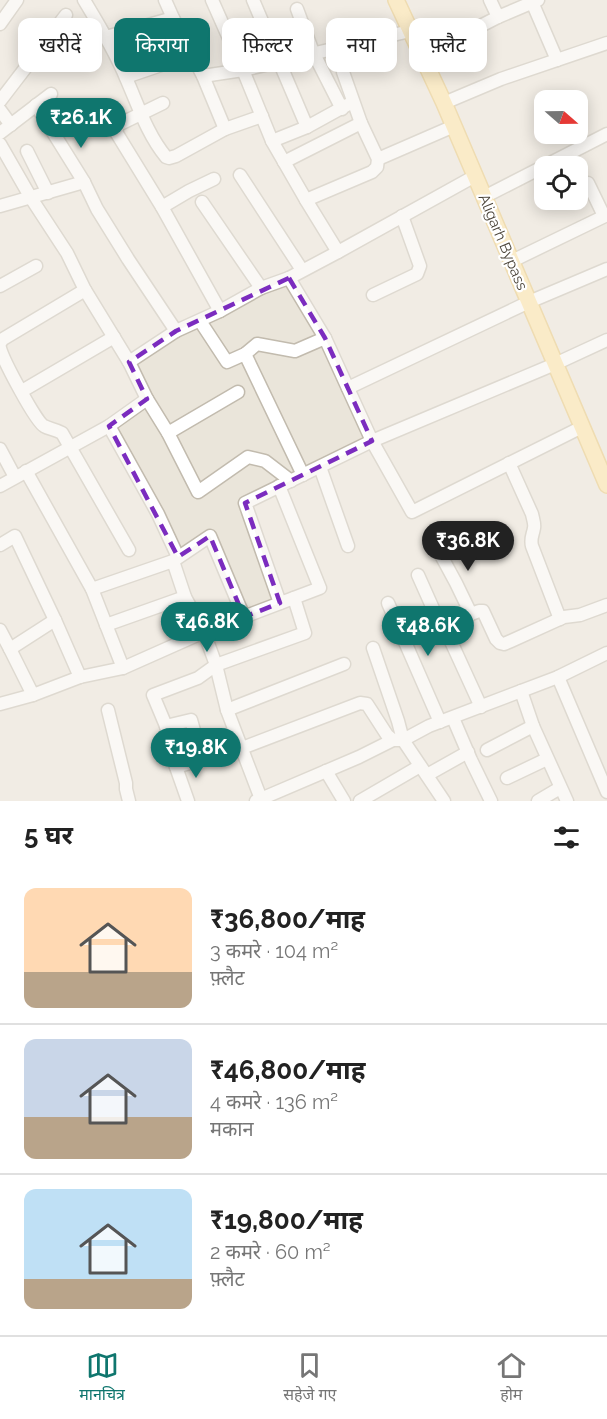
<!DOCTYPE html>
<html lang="hi">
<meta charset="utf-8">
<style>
body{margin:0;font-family:Raleway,"Noto Sans Devanagari",sans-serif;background:#f6f6f6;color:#222;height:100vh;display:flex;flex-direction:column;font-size:22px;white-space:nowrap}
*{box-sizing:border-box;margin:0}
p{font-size:20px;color:#767676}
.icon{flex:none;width:33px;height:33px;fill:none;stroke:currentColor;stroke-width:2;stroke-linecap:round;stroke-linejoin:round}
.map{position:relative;height:801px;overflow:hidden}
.details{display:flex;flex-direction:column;background:#fff;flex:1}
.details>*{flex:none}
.top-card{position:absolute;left:18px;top:18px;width:572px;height:54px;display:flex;gap:12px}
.needle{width:39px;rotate:110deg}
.tools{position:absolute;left:534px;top:90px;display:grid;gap:12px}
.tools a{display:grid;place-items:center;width:54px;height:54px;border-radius:12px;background:#fff;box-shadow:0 3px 15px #0003;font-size:30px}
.price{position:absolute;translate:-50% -51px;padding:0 14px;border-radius:21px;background:#0f766e;color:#fff;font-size:20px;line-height:39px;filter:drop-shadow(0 2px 3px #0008)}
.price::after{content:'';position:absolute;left:50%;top:36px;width:18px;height:14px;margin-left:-9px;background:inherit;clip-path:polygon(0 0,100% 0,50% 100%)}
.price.on{background:#222;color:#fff}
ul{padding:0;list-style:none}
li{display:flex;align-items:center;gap:18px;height:150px;padding:0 24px}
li+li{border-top:2px solid #e0e0e0}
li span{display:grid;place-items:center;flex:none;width:168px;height:120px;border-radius:12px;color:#555}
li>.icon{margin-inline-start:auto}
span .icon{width:72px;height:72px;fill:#fffc;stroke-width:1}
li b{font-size:26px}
h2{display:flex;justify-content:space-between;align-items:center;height:72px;padding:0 24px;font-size:26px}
.tag{padding:0 21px;border-radius:12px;background:#fff;box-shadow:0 3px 15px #0003;font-size:21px;line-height:54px}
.tag.on{background:#0f766e;color:#fff}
.menu{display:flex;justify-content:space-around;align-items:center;height:84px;border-top:2px solid #e0e0e0;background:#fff;font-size:16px;color:#767676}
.menu a{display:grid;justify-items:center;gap:3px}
.menu .on{color:#0f766e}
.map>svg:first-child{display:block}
.residential{fill:#eae5da;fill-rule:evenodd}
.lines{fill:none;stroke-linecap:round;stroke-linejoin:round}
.minor-casing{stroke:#c2bbae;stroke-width:15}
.major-casing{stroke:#e6c16a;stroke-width:18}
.minor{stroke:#fff;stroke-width:12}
.major{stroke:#ffe39c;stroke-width:15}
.marked{fill:none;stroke:#7b2cbf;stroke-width:4.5;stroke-dasharray:12 8;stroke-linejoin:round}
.labels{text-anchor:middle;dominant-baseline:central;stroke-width:4.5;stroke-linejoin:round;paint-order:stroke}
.street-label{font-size:15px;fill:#4b4439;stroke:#fff}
</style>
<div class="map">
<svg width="607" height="801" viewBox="0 0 607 801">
<rect width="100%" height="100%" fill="#f6f3ec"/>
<path class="residential" d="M0 0H607V801H0ZM544 100H578V134H544ZM544 166H578V200H544Z"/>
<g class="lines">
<g class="minor-casing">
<g id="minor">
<path d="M84 0C99 25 115 51 126 78 138 105 147 134 166 157L169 158 176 156 225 129 262 116"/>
<polyline points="165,0 173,18 203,76 225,129"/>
<polyline points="212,0 243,70 272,141 306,200 338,252"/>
<polyline points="253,0 307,127"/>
<polyline points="490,0 498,17"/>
<polyline points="532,2 557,60"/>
<polyline points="297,9 313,52 342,109"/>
<polyline points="0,24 17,0"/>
<polyline points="106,37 173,18"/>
<polyline points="422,56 498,17 538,0"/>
<polyline points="203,76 243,70 410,31"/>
<polyline points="126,77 167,63"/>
<polyline points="0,101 66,15"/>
<polyline points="163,103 118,125 116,132 162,207 220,311"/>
<polyline points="444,103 501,79 607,43"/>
<polyline points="36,105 84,182 97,209 128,259 176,331"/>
<polyline points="0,110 11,125"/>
<polyline points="0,133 51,94"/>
<polyline points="272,141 307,127 347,105"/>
<polyline points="0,144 31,198 67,253 85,290 129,362"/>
<polyline points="27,151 48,193"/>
<polyline points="378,159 454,126"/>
<polyline points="284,162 361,123"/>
<polyline points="240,175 302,270"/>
<polyline points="588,183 604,216"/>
<polyline points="484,197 607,134"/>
<polyline points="306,200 372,172 377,167 378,159 361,123 343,72"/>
<polyline points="202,202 261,288"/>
<polyline points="0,206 84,182"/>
<polyline points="162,207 189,191 214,179"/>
<polyline points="512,261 607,215"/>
<polyline points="289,278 325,338 372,441 412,512 582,427"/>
<polyline points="0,286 36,266"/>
<polyline points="373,295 417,274 420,266 402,216"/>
<polyline points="200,321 227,362 245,354 257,344 295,351 325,338"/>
<polyline points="0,343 3,339 85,290"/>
<path d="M0 348C3 360 36 422 44 426 49 429 55 429 62 433L129 550"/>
<polyline points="245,354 303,475"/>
<polyline points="348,388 529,302 607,269"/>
<polyline points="22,391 114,337"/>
<polyline points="109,426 158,514 178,557"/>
<polyline points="168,433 238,392"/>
<polyline points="0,449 15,477"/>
<path d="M509 463 532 514C533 519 535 524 534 528 533 535 530 538 532 546L560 619"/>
<polyline points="320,467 348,546"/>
<polyline points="26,471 92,589 123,668 204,632 320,588 279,486"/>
<polyline points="291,481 265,461 248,457 198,492 168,433 147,399 129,362 176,331 220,311 261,288 289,278 338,252 475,176"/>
<polyline points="0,486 109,426 147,399"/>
<polyline points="0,545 15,536 55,620 80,677"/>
<polyline points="436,546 456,583 471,614"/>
<polyline points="173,561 185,597 204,632 216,665 198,678 153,695 166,726 176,767 188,801"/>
<polyline points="418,575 439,622 446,624 479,611 483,611 496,639 500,643 504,644 511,641 564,617 580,615 607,605"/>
<polyline points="92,589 173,561 210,536 244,617"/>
<polyline points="280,603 245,503 372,441 555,364 607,340"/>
<polyline points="388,603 440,722"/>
<polyline points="443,624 481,707"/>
<polyline points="106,625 185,597"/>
<polyline points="0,630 10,649 55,620"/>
<polyline points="373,648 398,721 403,740 444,801"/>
<polyline points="10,649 33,695"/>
<polyline points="558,677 607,792"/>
<polyline points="521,691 533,726 567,801"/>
<polyline points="0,704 33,695 80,677 123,668"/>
<polyline points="108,710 126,783 126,789 129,801"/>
<polyline points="227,710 344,664"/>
<polyline points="453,718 471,760 491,801"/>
<polyline points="166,726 191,720 202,759"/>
<polyline points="487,750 533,726"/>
<polyline points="176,767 242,748 360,703 367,704 387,735 393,740"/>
<polyline points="326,771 344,801"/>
<polyline points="427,775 468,752"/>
<polyline points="507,778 547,759"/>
<polyline points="261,799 227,710 216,665 305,633 294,598"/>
<polyline points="256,801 359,757 393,740 403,740 429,726 558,677 607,653"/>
<polyline points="360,801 420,766"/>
<polyline points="538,801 560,788"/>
</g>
</g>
<g class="major-casing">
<polyline id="major" points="396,0 444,103 607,485"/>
</g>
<use href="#minor" class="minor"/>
<use href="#major" class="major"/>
</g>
<path d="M0 0H607V801H0ZM289 278 325 338 372 441 245 503 280 603 244 617 210 536 178 557 109 426 147 399 129 362 176 331Z" fill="#f6f3ec" fill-opacity=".55" fill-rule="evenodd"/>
<path class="marked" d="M289 278 325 338 372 441 245 503 280 603 244 617 210 536 178 557 109 426 147 399 129 362 176 331Z"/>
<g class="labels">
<g class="street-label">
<text transform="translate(503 242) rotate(67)">Aligarh Bypass</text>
</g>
</g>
</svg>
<div class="tools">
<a><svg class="needle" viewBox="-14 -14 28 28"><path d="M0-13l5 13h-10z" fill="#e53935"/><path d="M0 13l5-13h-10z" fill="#767676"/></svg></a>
<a><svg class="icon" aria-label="locate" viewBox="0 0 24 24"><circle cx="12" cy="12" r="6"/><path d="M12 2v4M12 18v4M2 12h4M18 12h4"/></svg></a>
</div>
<b class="price" style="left:81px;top:149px">₹26.1K</b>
<b class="price on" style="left:468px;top:572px">₹36.8K</b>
<b class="price" style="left:207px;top:653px">₹46.8K</b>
<b class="price" style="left:428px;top:657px">₹48.6K</b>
<b class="price" style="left:196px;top:779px">₹19.8K</b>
<div class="top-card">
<a class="tag">खरीदें</a>
<a class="tag on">किराया</a>
<a class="tag">फ़िल्टर</a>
<a class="tag">नया</a>
<a class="tag">फ़्लैट</a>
</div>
</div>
<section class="details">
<h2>5 घर<svg class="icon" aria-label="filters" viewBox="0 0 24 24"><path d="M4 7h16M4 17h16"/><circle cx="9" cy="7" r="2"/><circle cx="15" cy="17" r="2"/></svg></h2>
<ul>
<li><span style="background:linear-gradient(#ffd9b3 70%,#b9a48a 0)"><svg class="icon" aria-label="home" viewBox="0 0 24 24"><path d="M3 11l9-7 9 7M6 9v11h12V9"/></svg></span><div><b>₹36,800/माह</b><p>3 कमरे · 104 m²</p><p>फ़्लैट</p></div></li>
<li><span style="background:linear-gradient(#c9d6e8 65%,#b9a48a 0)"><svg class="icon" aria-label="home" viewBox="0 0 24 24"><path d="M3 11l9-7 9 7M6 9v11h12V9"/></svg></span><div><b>₹46,800/माह</b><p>4 कमरे · 136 m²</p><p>मकान</p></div></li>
<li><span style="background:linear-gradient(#bfe0f5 75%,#b9a48a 0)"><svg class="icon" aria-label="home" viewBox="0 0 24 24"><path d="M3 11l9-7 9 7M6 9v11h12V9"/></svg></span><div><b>₹19,800/माह</b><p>2 कमरे · 60 m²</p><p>फ़्लैट</p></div></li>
</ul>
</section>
<nav class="menu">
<a class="on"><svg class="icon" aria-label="map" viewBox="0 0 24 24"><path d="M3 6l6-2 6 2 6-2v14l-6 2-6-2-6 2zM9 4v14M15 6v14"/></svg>मानचित्र</a>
<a><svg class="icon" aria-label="saved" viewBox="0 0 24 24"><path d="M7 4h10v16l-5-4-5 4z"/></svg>सहेजे गए</a>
<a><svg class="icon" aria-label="home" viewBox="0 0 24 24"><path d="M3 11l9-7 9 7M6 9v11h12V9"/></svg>होम</a>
</nav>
